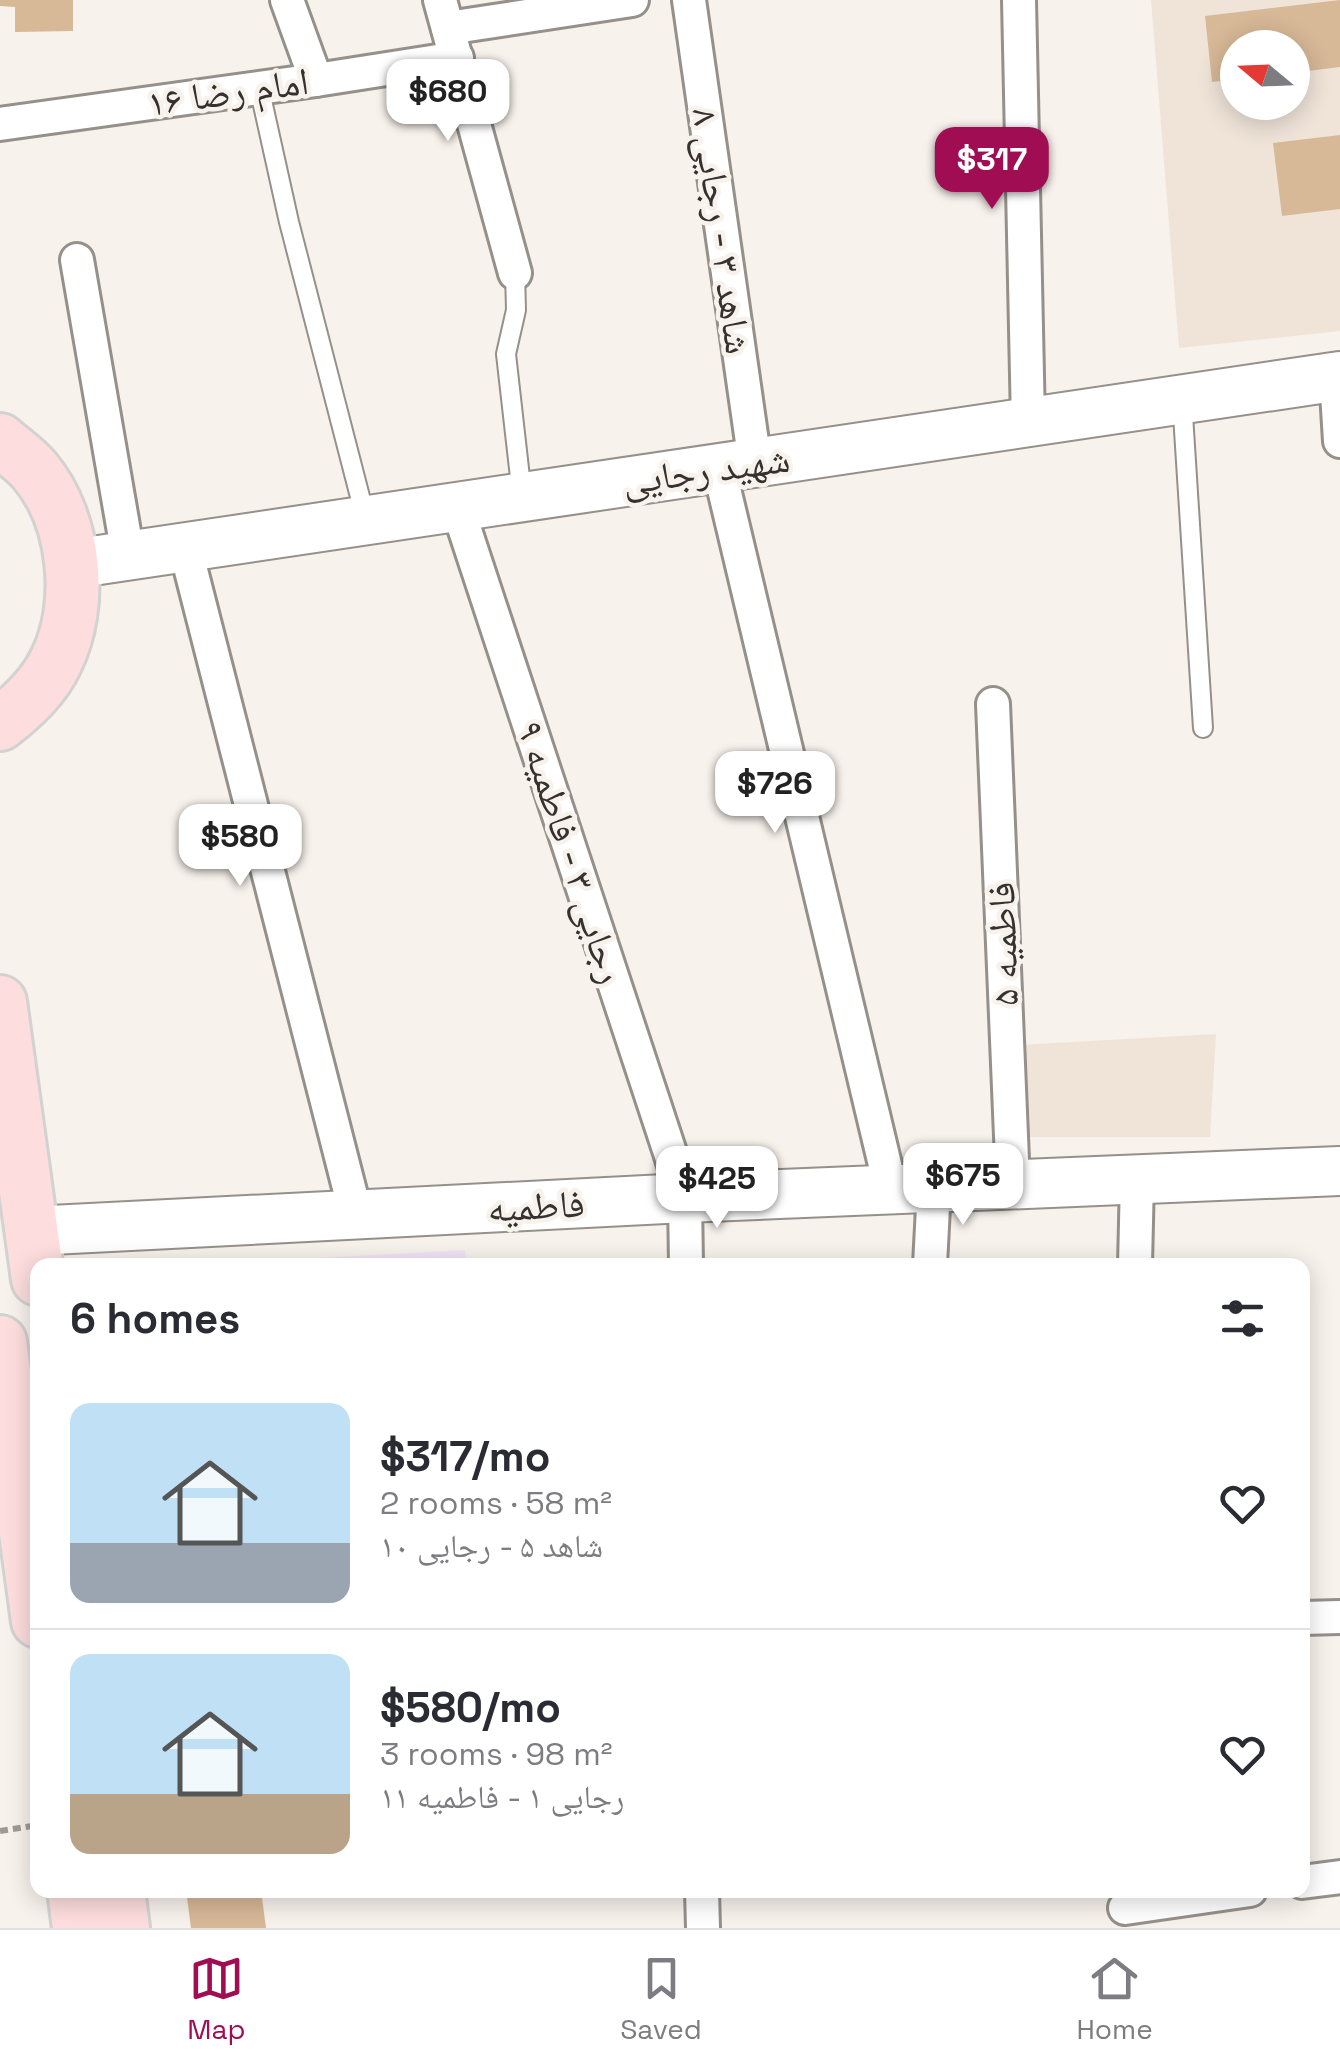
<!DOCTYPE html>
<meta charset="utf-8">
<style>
body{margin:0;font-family:"Space Grotesk","Noto Naskh Arabic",sans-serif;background:#f2f2f3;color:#2b2b33;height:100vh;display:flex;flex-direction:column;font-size:38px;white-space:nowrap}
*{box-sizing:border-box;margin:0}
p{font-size:32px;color:#7c7c81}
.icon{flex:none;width:55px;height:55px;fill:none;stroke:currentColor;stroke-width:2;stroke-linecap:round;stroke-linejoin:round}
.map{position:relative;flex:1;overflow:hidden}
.sheet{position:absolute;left:30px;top:1258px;width:1280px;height:640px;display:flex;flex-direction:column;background:#fff;border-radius:20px;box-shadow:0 5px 25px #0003}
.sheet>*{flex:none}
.needle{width:65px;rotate:289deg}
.controls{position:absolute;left:1220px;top:30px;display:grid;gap:20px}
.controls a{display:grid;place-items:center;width:90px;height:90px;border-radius:50%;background:#fff;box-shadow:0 5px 25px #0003;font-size:50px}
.price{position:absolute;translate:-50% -85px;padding:0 22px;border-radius:20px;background:#fff;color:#222;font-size:32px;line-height:65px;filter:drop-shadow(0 2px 5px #0008)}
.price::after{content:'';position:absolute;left:50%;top:60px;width:30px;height:22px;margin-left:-15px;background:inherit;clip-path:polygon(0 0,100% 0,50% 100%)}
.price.selected{background:#a00d53;color:#fff}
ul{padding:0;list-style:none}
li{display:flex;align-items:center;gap:30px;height:250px;padding:0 40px}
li+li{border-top:2px solid #e1e1e2}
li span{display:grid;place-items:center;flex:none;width:280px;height:200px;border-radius:20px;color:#555}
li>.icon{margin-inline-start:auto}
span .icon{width:120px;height:120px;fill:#fffc;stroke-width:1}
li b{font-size:42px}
h2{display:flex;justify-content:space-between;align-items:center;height:120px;padding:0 40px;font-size:42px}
.tabs{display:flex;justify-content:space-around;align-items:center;height:140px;border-top:2px solid #e1e1e2;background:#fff;font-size:28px;color:#7c7c81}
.tabs a{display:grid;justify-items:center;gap:5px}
.tabs .selected{color:#a00d53}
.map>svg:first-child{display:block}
.commercial{fill:#f2e3f7}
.built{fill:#f0e4d9;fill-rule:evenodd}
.building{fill:#d7b897}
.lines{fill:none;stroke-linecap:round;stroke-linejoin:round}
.lane-casing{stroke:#95908a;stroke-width:22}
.street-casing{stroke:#95908a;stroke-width:38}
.secondary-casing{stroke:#95908a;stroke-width:52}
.primary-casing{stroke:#d2d2d1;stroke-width:58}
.path{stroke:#9f9a96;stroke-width:6;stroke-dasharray:8 5;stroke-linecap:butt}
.lane{stroke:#fff;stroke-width:18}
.street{stroke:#fff;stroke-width:32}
.secondary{stroke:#fff;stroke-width:48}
.primary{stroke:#fddddd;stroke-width:52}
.labels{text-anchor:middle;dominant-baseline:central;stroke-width:9;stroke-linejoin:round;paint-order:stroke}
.street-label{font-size:38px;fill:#34312f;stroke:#f8f2ec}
</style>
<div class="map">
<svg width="1340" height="1928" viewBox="0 0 1340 1928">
<rect width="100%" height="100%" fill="#f8f2ec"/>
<polygon class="commercial" points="465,1250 467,1265 187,1265"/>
<g class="built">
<path d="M1151 0H1340V331L1179 348ZM1238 48H1292V102H1238Z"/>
<polygon points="1216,1034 1210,1137 1021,1137 1018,1045"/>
</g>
<g class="building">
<polygon points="0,0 73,0 73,31 15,32 15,7 0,6"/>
<polygon points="1340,0 1340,67 1292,73 1292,48 1238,48 1238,79 1212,82 1205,16"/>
<polygon points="1340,135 1340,209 1282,216 1273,143"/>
<polygon points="186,1890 261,1890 266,1928 191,1928"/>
</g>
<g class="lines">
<g class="lane-casing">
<g id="lane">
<polyline points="259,87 289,222 366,520"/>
<polyline points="515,273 516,310 506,354 522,495"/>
<polyline points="1182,399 1203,728"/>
</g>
</g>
<g class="street-casing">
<g id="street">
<polyline points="287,0 316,80"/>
<polyline points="440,0 515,273"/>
<polyline points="689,0 755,463"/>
<polyline points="1019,0 1028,422"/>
<polyline points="448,28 632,0"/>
<polyline points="0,124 316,80 457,58"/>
<polyline points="77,260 128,555"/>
<polyline points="1336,376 1340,441"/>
<polyline points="719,468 891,1190"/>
<polyline points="457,506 685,1198 686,1265"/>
<polyline points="185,547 356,1215"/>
<polyline points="993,704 1013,1184"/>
<polyline points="930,1265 934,1188"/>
<polyline points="1135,1265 1137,1179"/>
<polyline points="1302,1618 1340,1617"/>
<polyline points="1302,1882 1340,1877"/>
<polyline points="702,1890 703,1928"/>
<polyline points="1125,1908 1250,1890"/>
</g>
</g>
<g class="secondary-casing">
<g id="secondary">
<polyline points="72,564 1340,376"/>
<polyline points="31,1231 685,1198 1340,1171"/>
</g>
</g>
<g class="primary-casing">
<g id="primary">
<path d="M0 440C11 450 25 459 35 471 76 520 84 605 56 661 44 687 22 707 0 724"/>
<polyline points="0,1002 38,1279"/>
<polyline points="0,1342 38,1621"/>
<polyline points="74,1890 79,1928"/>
<polyline points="118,1890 123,1928"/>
</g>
</g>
<polyline class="path" points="0,1831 38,1825"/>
<use href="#lane" class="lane"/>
<use href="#street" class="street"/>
<use href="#secondary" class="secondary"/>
<use href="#primary" class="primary"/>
</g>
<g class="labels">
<g class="street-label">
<text transform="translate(228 92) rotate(-8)">امام رضا ۱۶</text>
<text transform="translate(722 231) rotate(82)">شاهد ۳ - رجایی ۸</text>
<text transform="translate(706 470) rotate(-8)">شهید رجایی</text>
<text transform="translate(571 852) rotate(72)">رجایی ۳ - فاطمیه ۹</text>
<text transform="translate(1003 944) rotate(-92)">فاطمیه ۵</text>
<text transform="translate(536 1206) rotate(-3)">فاطمیه</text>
</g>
</g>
</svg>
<div class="controls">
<a><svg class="needle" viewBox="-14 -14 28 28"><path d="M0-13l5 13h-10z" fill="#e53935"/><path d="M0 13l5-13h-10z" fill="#7c7c81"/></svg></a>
</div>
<b class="price" style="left:448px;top:144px">$680</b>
<b class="price selected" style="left:992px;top:212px">$317</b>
<b class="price" style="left:775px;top:836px">$726</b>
<b class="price" style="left:240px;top:889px">$580</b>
<b class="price" style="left:963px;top:1228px">$675</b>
<b class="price" style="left:717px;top:1231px">$425</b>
<section class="sheet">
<h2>6 homes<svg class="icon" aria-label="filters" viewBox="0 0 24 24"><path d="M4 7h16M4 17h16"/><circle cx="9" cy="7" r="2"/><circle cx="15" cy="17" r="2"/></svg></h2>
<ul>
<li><span style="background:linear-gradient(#bfe0f5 70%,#9aa5b1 0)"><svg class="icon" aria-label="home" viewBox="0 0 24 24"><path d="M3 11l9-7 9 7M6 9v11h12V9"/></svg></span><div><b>$317/mo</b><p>2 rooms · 58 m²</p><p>شاهد ۵ - رجایی ۱۰</p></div><svg class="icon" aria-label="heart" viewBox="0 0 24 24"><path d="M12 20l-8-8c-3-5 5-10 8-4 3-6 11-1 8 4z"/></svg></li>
<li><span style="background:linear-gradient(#bfe0f5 70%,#b9a48a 0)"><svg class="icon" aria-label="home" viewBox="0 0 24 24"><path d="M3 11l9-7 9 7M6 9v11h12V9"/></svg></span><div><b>$580/mo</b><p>3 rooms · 98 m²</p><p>رجایی ۱ - فاطمیه ۱۱</p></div><svg class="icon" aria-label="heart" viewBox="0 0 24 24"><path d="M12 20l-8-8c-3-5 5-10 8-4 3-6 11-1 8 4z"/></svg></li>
</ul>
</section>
</div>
<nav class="tabs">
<a class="selected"><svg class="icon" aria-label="map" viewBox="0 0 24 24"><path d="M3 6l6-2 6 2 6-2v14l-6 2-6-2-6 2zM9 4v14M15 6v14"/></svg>Map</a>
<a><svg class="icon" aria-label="saved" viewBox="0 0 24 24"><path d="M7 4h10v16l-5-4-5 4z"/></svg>Saved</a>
<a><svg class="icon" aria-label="home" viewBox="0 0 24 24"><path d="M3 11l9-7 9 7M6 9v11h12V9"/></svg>Home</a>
</nav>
